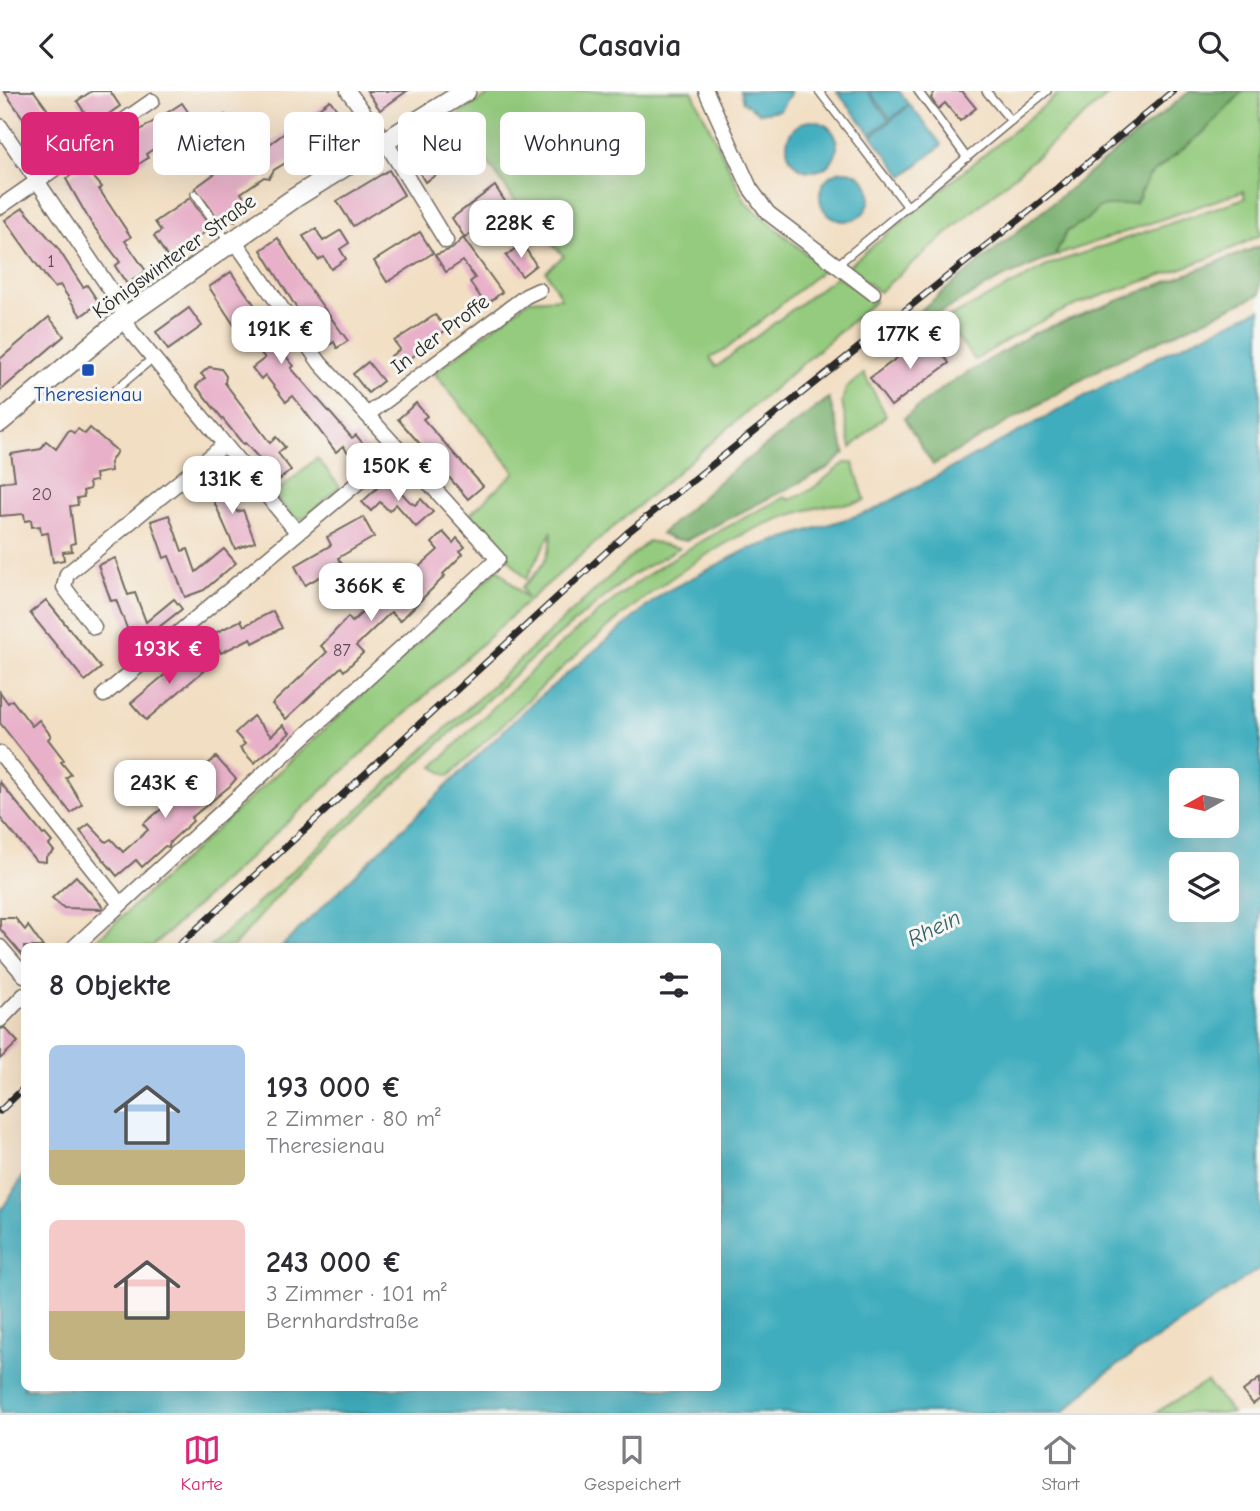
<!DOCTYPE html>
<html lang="de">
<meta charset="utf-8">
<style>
body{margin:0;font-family:"Comic Neue",sans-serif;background:#f2f2f3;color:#2b2b33;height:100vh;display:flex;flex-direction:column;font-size:26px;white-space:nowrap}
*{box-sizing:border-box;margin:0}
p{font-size:23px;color:#7c7c81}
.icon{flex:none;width:38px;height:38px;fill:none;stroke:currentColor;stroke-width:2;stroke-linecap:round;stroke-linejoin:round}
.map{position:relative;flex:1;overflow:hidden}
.sheet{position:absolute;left:21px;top:852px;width:700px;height:448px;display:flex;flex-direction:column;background:#fff;border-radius:10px;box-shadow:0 7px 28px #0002}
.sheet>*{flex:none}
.banner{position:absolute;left:21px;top:21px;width:700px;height:63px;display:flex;gap:14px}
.needle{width:46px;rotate:262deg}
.tools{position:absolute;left:1169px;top:677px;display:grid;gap:14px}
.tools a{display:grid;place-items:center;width:70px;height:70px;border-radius:10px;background:#fff;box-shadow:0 7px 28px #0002;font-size:35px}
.price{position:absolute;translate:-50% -60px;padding:0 16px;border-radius:14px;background:#fff;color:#222;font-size:23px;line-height:46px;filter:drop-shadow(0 2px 4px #0008)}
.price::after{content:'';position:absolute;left:50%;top:42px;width:21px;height:16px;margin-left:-10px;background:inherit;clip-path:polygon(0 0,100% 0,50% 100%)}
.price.selected{background:#db2777;color:#fff}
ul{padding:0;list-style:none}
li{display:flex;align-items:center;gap:21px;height:175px;padding:0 28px}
li span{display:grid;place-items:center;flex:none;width:196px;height:140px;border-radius:10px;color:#555}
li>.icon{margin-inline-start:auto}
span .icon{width:84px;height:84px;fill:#fffc;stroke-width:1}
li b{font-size:30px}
h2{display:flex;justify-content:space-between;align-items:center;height:84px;padding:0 28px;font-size:30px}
.tag{padding:0 24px;border-radius:10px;background:#fff;box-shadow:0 7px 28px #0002;font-size:24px;line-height:63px}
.tag.selected{background:#db2777;color:#fff}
header{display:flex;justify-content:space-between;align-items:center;height:91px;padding:0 28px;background:#fff;font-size:32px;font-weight:600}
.dock{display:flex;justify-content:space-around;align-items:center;height:98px;border-top:2px solid #e1e1e2;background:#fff;font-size:19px;color:#7c7c81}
.dock a{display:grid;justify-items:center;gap:4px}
.dock .selected{color:#db2777}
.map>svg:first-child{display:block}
.green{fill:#94cb7e;stroke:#607b54;stroke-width:2}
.forest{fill:#77af6d;stroke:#516d4c;stroke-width:2}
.water{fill:#40adbe;stroke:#366c74;stroke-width:2;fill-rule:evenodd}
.building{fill:#e8b1c9}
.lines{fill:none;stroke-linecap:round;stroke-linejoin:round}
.service-casing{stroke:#716a60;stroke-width:10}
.minor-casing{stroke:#716a60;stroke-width:17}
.secondary-casing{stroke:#716a60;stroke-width:22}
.service{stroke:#fff;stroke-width:7}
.minor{stroke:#fff;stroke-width:14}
.secondary{stroke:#fff;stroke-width:19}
.rail-casing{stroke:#2b2b2b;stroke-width:7}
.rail{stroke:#f6f6f2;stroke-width:4.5;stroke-dasharray:13;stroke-linecap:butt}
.transit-dot{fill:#1a4fb4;stroke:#f6f6f2;stroke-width:2.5}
.labels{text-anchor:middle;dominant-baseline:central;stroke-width:6;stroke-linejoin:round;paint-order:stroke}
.number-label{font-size:18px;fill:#5a4c52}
.street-label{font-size:21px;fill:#2b2b2b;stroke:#f6f6f2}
.transit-label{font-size:21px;fill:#164399;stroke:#f6f6f2}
.water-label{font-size:23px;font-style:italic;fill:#335f66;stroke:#f6f6f2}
</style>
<header><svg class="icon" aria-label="back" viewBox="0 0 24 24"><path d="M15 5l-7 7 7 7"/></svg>Casavia<svg class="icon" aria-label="search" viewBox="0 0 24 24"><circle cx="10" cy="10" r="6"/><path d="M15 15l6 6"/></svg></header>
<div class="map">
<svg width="1260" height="1322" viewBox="0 0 1260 1322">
<rect width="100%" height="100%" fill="#f6f6f2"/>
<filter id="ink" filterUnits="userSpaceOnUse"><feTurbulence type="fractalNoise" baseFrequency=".0143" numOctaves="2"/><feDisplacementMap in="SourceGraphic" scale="14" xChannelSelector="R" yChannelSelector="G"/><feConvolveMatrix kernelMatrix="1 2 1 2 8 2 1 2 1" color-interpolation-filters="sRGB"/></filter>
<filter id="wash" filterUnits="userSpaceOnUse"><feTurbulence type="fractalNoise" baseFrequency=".00686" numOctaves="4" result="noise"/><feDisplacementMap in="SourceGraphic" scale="28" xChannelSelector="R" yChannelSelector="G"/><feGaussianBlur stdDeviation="1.57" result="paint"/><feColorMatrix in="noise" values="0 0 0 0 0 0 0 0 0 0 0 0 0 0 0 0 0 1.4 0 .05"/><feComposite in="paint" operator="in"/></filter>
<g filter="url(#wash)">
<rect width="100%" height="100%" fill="#f2dec2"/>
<g class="green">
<path d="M495 0H692L746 112 824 178 724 260 710 267 716 276 837 185 875 210 528 510 152 856H89L498 478 527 508 522 496C541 479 550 467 552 440L526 488 470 423 515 381 434 282 529 209 561 207 546 180 564 165 532 134 456 25Z"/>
<polygon points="1062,0 1113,0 879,201 847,176"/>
<path d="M1243 0H1260V144C1202 174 1139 190 1079 213 1041 228 1008 248 975 269L944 229 1051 173 1245 107 1243 100 1055 165 1066 141 1086 129 1099 116 1136 112 1149 85 1205 40Z"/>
<polygon points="864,283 886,324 851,357 842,311 846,297"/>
<polygon points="317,367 340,396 304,427 296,428 273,404"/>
<path d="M845 372H853L865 409C851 415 838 412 824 415 790 422 755 436 725 453 621 512 535 603 449 685L433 676C501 609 570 538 649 483 692 453 738 430 785 406L789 409C817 399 822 388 845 372Z"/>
<polygon points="648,450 679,457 629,486 548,553 301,779 233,856 210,856"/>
<polygon points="1207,1291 1232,1322 1155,1322"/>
</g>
<g class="forest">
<polygon points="1190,0 1243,0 1205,40 1149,85 1136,112 1099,116 1086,129 1066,141 1055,165 1002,187 925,230 917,222"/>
<polygon points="1260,155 1260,203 1109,273 933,374 904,327 944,296 1034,242"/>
<polygon points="829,307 845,362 830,376 687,449 674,449 661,443 724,386"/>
</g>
<g class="water">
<polygon points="740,0 790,0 790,3 780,19 759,22 743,11"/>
<polygon points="867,0 889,29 871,43 837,1"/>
<polygon points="869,0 899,0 909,13 891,28"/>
<polygon points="910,14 942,54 903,85 872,45"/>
<circle cx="812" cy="55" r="25"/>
<circle cx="845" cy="105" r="25"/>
<path d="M1260 218V1177L1102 1285 1063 1322H0V1121L24 1084V1297H718V856H281L531 613 663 502 746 459 872 420 1163 263ZM1181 690H1227V735H1181ZM1181 774H1227V819H1181Z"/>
</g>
<g id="blocks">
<g class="building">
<polygon points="4,0 34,0 66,44 63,45 68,52 50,65"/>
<polygon points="92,0 110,0 120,15 93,34 77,10"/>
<polygon points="367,0 407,0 380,19"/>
<polygon points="935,0 962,0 976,17 960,30 945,12 938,18 931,7"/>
<polygon points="330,9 347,33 289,74 287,71 274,79 269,87 264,86 241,102 249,113 235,123 235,131 229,128 222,132 195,97 236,67 227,55 231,53 215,31 225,24 249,58 256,54 260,60"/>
<polygon points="182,12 199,37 183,47 179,41 146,63 148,67 134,76 131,71 116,77 105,62"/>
<polygon points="456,38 471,62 425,91 410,66"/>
<polygon points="84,75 102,96 99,98 131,146 125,150 146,180 127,193 115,175 120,171 91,132 66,88"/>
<polygon points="389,79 404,104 353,135 337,110"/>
<polygon points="495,95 508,115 465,147 452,127"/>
<polygon points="190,107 211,137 168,167 154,145 161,140 155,131"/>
<polygon points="23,117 57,156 83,196 87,194 99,212 81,225 60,194 55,197 45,185 5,129"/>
<polygon points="316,138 323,150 341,139 349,152 340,158 346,168 331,178 324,166 318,169 303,145"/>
<polygon points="420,141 433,162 387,191 374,170"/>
<polygon points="278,147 305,191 348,250 337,257 334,251 325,257 305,224 302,226 261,159"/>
<polygon points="463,147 502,201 486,214 470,191 475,187 463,170 446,181 435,164 452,158"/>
<polygon points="522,152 536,174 522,185 506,165"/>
<polygon points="231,181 256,216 260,226 256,229 294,275 291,277 352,347 356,344 370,361 356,372 343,355 336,361 293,305 286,311 265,284 261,288 252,277 265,267 251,250 247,254 209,196"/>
<polygon points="189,217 202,235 168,259 156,241"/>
<polygon points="435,224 447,238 400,276 391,265 400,258 394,250"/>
<polygon points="49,226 64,245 0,300 0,268"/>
<polygon points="928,244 949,272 891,315 870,287"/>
<polygon points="368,271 383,290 368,302 353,283"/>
<polygon points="209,276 221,278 226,285 225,292 270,352 276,346 285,356 278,362 291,379 279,389 245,352 243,353 196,295 205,287 201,283"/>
<polygon points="416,312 427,325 423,328 483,395 468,408 398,328"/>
<polygon points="90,337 117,360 110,372 111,380 95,383 96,390 89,391 90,398 83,400 84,406 77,407 78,414 70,415 75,452 71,453 72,460 63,461 64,469 53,471 48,442 41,443 40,435 32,436 31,429 25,430 24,423 0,425 0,392 15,389 11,363 41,358 46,350 56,358 69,339 74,342 78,338 85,343"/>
<polygon points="388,387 409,410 415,414 421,408 433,421 416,436 396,413 389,420 380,411 371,420 362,411"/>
<polygon points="226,390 237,421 243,419 255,451 235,458 208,397"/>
<polygon points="169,424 182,460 188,458 196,481 224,458 236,472 204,499 185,506 169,465 164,467 151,430"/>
<polygon points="363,426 374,446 338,467 342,473 305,494 295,475 331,454 327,446"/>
<polygon points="443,441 453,452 457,447 465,456 460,460 463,463 443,483 445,485 400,530 391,521 356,555 363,562 344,580 341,576 286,628 272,613 327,561 321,555 348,526 352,531 378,507 375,504 393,486 398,491 410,480 412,482 438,459 432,452"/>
<polygon points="115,467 128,504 135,502 146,531 174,508 182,518 150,543 132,550 116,509 111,510 98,474"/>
<polygon points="46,509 101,577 85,590 30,522"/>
<polygon points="273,520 282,537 253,552 251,547 221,562 211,544 241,529 244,535"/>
<polygon points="193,560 207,577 146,629 131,612"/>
<polygon points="0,601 8,612 12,609 32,635 39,629 51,645 48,648 64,669 61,671 71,683 66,687 82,713 71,722 0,632"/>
<polygon points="253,625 271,645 283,634 290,642 254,672 240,657 245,653 235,642"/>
<polygon points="216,666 236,688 230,695 191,727 193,730 170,751 169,756 165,755 142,776 136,769 117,785 80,740 89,733 106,751 111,748 123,761 148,739 143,733 185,699 183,697 210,675 208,673"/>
<polygon points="0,691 43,744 45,743 52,751 49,754 54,760 46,766 46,771 36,770 0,727"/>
<polygon points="76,785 103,816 101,818 64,817 52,807"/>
<polygon points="0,827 15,827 25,839 28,835 43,856 24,856 24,866 0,838"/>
<polygon points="5,937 18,951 0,968 0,938"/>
<polygon points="1260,1287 1260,1308 1253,1313 1243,1300"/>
</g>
</g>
</g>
<g filter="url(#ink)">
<use href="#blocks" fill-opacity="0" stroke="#716a60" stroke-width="2"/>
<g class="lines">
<g class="service-casing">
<g id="service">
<polyline points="819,0 908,116"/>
<polyline points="918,0 967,67"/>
<polyline points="986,0 1011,30"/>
<polyline points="195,103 229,152"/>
<polyline points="837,174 1047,0"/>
<polyline points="107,306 153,267"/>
</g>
</g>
<g class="minor-casing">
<g id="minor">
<polyline points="348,0 385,50 446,150"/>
<polyline points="706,0 750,97 768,122 873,202"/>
<polyline points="0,35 116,207 131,240 297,441"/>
<polyline points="0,116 152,10"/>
<polyline points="367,324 526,205 539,199"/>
<polyline points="94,536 64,496 67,483 224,354"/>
<polyline points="104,604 398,358"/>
<polyline points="0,662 120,813"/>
<polyline points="0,856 24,884"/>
<polyline points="74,856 498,468 320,272 234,149"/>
<polyline points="0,929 24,904"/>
</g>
</g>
<g class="secondary-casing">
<polyline id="secondary" points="0,331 125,226 296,106 466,0"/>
</g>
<use href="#service" class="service"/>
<use href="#minor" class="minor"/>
<use href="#secondary" class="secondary"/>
<g class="rail-casing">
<g id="rail">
<polyline points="177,856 627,442 1063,93 1173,0"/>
<polyline points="0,1020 24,997"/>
</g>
</g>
<use href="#rail" class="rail"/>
</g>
</g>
<rect class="transit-dot" x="81" y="272" width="14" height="14" rx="3.5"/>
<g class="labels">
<g class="number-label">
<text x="51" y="170">1</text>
<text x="42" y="403">20</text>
<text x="342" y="559">87</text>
</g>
<g class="street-label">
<text transform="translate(174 165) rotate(-36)">Königswinterer Straße</text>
<text transform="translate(440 243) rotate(-37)">In der Proffe</text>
</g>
<g class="transit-label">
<text x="88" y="303">Theresienau</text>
</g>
<g class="water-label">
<text transform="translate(934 837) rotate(-26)">Rhein</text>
</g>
</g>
</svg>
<div class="tools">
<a><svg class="needle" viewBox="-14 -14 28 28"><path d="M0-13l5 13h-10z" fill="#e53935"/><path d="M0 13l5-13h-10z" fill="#7c7c81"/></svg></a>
<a><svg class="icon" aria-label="layers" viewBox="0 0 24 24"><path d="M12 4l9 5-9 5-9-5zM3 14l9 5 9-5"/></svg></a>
</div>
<b class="price" style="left:521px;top:169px">228K €</b>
<b class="price" style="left:281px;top:275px">191K €</b>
<b class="price" style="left:910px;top:280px">177K €</b>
<b class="price" style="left:398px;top:412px">150K €</b>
<b class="price" style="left:232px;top:425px">131K €</b>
<b class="price" style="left:371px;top:532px">366K €</b>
<b class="price selected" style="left:169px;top:595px">193K €</b>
<b class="price" style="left:165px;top:729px">243K €</b>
<div class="banner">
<a class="tag selected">Kaufen</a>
<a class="tag">Mieten</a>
<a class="tag">Filter</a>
<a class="tag">Neu</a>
<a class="tag">Wohnung</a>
</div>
<section class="sheet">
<h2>8 Objekte<svg class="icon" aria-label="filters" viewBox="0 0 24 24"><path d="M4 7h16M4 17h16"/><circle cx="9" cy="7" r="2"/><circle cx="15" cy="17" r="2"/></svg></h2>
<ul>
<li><span style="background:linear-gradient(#a9c7e8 75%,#c2b280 0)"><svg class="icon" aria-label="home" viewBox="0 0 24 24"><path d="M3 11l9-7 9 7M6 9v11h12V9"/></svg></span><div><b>193 000 €</b><p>2 Zimmer · 80 m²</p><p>Theresienau</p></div></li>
<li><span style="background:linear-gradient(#f6c9c9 65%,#c2b280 0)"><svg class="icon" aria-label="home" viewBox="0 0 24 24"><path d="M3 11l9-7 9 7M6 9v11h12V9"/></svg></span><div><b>243 000 €</b><p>3 Zimmer · 101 m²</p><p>Bernhardstraße</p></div></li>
</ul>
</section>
</div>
<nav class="dock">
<a class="selected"><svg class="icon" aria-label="map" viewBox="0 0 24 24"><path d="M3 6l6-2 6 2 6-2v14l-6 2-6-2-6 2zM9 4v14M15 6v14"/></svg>Karte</a>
<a><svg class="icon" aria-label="saved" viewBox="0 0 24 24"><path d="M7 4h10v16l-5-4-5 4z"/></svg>Gespeichert</a>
<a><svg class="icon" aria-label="home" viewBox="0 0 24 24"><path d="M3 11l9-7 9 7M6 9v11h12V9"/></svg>Start</a>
</nav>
